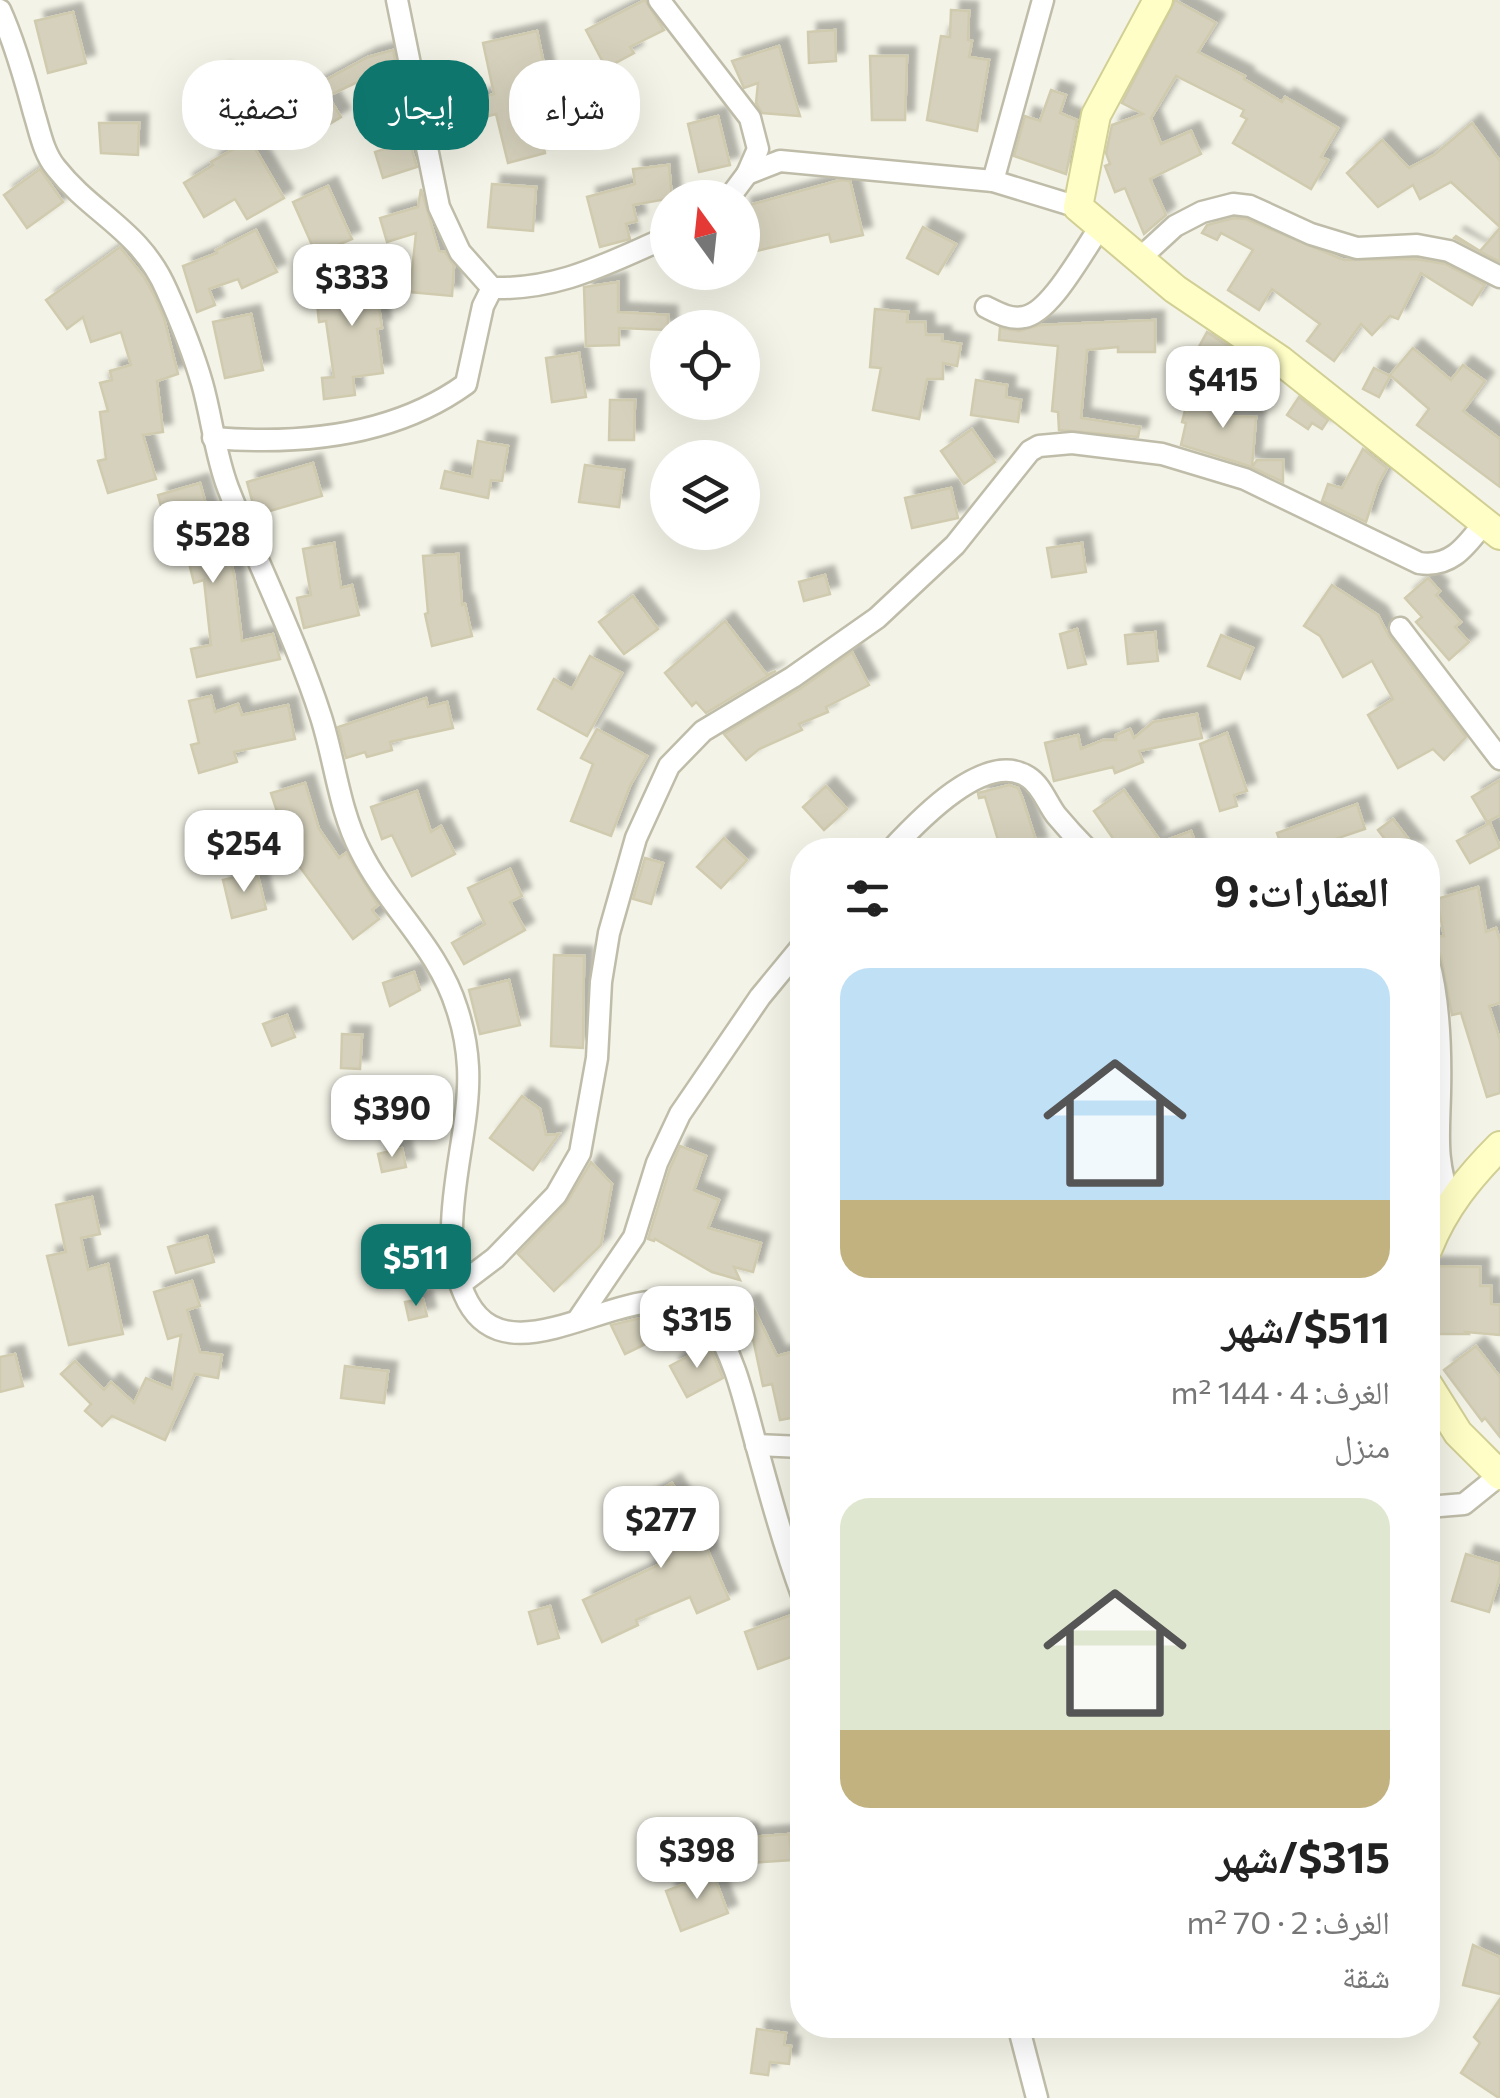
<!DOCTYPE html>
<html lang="ar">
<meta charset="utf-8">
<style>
body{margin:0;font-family:Commissioner,"Noto Naskh Arabic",sans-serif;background:#f6f6f6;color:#222;direction:rtl;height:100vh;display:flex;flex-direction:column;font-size:38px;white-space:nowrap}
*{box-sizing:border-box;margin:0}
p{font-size:32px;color:#767676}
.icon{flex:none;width:55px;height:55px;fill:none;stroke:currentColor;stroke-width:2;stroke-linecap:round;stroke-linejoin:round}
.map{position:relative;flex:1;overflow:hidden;direction:ltr}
.details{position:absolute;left:790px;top:838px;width:650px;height:1200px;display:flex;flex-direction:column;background:#fff;border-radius:40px;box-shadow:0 10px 40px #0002;direction:rtl}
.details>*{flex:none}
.hud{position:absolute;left:30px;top:60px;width:610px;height:90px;direction:rtl;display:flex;gap:20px}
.needle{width:65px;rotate:345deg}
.buttons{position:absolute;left:650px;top:180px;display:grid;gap:20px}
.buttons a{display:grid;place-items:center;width:110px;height:110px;border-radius:50%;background:#fff;box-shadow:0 10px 40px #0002;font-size:50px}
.price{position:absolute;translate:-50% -85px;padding:0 22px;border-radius:20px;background:#fff;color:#222;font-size:32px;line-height:65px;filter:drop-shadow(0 2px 5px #0008)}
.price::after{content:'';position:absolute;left:50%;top:60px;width:30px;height:22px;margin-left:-15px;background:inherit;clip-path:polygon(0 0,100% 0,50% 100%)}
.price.selected{background:#0f766e;color:#fff}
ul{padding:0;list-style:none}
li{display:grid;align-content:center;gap:20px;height:530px;padding:0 50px}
li span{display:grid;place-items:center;height:310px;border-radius:30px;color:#555}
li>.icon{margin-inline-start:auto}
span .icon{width:180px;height:180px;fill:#fffc;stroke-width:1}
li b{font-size:42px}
h2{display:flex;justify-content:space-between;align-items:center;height:120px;padding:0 50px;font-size:42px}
.tag{padding:0 35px;border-radius:40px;background:#fff;box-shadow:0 10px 40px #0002;font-size:35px;line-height:90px}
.tag.selected{background:#0f766e;color:#fff}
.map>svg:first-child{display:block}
.building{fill:#d5d1bc;stroke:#d0cbaf;stroke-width:2.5;filter:url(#shadow)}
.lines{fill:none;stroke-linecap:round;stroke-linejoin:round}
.street-casing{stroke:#bfbda9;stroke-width:25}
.secondary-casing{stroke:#d1cf94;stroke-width:32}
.street{stroke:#fff;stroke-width:20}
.secondary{stroke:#fffec6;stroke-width:28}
</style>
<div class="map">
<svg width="1500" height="2098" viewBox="0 0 1500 2098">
<defs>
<filter id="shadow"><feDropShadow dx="9" dy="-9" stdDeviation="2.5" flood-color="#0004"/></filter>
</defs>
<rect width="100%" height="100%" fill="#f3f3e7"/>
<g class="building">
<polygon points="645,0 664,30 630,47 634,53 606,68 586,30"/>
<polygon points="1175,0 1216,23 1198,52 1245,76 1244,79 1282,102 1285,97 1338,128 1321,157 1328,160 1311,189 1233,143 1247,119 1241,116 1244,110 1176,76 1151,118 1161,144 1191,131 1201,154 1150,179 1166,215 1144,234 1125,188 1115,192 1105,166 1110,164 1106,153 1112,125 1143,114 1122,103"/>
<polygon points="951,10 969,11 968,40 972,41 969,57 989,60 977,131 927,120 941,36 950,37"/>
<polygon points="73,12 86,63 48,73 35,21"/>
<polygon points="835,30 836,61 809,63 808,32"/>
<polygon points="537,31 546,74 526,78 545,153 508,163 496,114 459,124 454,106 494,94 483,43"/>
<polygon points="779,46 800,116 762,113 756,103 758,83 744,88 732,61"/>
<polygon points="393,50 401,87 375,94 370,76 328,96 341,117 318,131 296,96 368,57"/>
<polygon points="870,56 907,56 905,120 872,120"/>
<polygon points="221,72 250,94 231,119 202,97"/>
<polygon points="1051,90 1066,95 1060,113 1077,120 1066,174 1014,156 1025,116 1040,121"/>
<polygon points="718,116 730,165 699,172 688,124"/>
<polygon points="99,123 139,123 138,155 101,153"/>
<polygon points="1472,123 1500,161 1500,227 1451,182 1420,199 1413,185 1378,207 1347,173 1382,140 1409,168 1434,155"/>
<polygon points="250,140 284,198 247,219 235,199 204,217 184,183 213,165 211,162"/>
<polygon points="409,141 417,167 383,178 375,152"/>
<polygon points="669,165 672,198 633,205 637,221 626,224 630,239 600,247 587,197 635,184 633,169"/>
<polygon points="40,169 63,202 27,228 4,195"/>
<polygon points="840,180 850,181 863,235 831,242 829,234 752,252 742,207"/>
<polygon points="492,184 536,187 533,231 488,227"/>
<polygon points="328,186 352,239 316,254 293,202"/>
<polygon points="421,189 439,251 445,252 454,266 452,296 410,292 416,233 387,242 380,218 418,207"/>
<polygon points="1234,218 1246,219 1344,260 1416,259 1445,264 1485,285 1472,305 1421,273 1398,319 1390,316 1372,335 1361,324 1334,361 1307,341 1320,324 1272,289 1259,310 1228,290 1253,250 1221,233 1217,240 1202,233 1207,225"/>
<polygon points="923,227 956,244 938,274 907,258"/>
<polygon points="1500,228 1500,262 1454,238 1456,236 1480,251"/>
<polygon points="256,230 277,272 242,288 238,279 209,289 215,305 197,312 183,266 217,253 216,250"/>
<polygon points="120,247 144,277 155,297 164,318 178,374 157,381 163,432 143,435 156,479 108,493 98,461 106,459 100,412 108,411 100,383 112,380 110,371 131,365 121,332 91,342 83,317 67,329 46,300"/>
<polygon points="373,266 382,328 377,329 383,373 353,377 355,395 324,399 322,378 334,377 326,321 319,322 317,303 331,301 327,273"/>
<polygon points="618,282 618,312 668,315 668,330 619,328 619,345 586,346 584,287"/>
<polygon points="875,309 908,312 907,322 925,322 926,335 942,335 942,341 961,344 957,366 943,363 943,379 927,379 919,419 873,410 881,368 870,367"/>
<polygon points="251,314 263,370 225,378 213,322"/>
<polygon points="1155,320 1155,352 1118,352 1118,347 1087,350 1081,418 1140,427 1138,437 1059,430 1058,412 1052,411 1058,346 999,340 1000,328 1019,331 1040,325"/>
<polygon points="1207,332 1243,356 1233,375 1195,354"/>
<polygon points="1413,348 1451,380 1463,365 1485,381 1463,411 1500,439 1500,487 1417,425 1429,409 1390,375"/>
<polygon points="579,353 586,397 552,402 546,358"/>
<polygon points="1374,368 1390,376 1379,397 1363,389"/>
<polygon points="976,380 1007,385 1006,397 1021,400 1018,422 971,415"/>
<polygon points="1192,383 1231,393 1225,416 1256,417 1252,467 1257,460 1283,460 1283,482 1249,466 1181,445 1186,423 1182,422"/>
<polygon points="1299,397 1328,420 1322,429 1312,423 1308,429 1287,415"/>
<polygon points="610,400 635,400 634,440 609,440"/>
<polygon points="972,429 995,462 964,484 941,451"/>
<polygon points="478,441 508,446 502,481 491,480 488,498 441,488 445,471 472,477"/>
<polygon points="1363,449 1387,468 1378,485 1366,522 1322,501 1328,484 1342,488"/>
<polygon points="313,463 322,496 256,515 247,482"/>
<polygon points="585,465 624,470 619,507 579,502"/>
<polygon points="200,483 216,540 224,538 234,574 242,641 273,634 280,659 197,677 191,649 211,645 204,580 194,583 183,539 171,542 158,495"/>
<polygon points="951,488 958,518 912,528 905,498"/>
<polygon points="334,543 341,588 352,585 359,615 304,628 297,598 311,595 303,549"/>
<polygon points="1082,543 1086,572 1052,577 1047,548"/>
<polygon points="458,554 462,605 465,604 472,636 432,646 425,614 428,613 423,556"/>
<polygon points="825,575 830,594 804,601 799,582"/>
<polygon points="1428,578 1440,591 1436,595 1461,622 1455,627 1469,642 1449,660 1416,622 1422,617 1405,598"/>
<polygon points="1332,585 1378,615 1389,636 1466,737 1444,760 1433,749 1398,768 1368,715 1393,699 1372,661 1343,677 1320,636 1304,626"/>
<polygon points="633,596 658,629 624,654 599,622"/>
<polygon points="725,621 767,675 776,671 706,713 696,702 692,706 665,673"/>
<polygon points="1077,629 1086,664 1068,668 1060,634"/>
<polygon points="1155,632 1158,661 1128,664 1125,635"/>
<polygon points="1221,635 1253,648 1240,679 1208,666"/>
<polygon points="852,652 869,685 826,707 828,712 799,724 802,730 759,749 746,760 724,734 800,689"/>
<polygon points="590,656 622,673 587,736 538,709 554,679 572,689"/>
<polygon points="211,696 215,712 238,704 242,715 288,705 295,739 234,752 237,762 199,773 191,745 199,743 189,701"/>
<polygon points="426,698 428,707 447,702 453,728 390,742 392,750 367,757 365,752 346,758 338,727"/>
<polygon points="1197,714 1202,738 1139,751 1143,762 1115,773 1113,767 1054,781 1045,743 1078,735 1081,749 1103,740 1116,740 1116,735 1130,729 1134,738 1153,722"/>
<polygon points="597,729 647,756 630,786 611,836 571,821 593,764 581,758"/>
<polygon points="1227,733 1247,791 1234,795 1237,806 1220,811 1200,744"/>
<polygon points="1500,780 1500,815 1487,822 1472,797"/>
<polygon points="305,783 319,829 339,858 346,853 378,905 372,910 379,919 353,939 291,855 271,793"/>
<polygon points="1009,785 1018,788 1022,797 1038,847 1001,850 985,797 979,798 978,793"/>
<polygon points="826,786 847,809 824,830 803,807"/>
<polygon points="1124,790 1158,838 1141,850 1121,850 1094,811"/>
<polygon points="417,791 431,832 441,826 455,854 412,876 392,835 382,839 371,807"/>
<polygon points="1357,804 1365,829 1303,850 1283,850 1277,833"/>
<polygon points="1393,819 1417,850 1393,850 1378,830"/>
<polygon points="1490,823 1500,847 1470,863 1457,841"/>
<polygon points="1191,831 1198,850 1145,850 1145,848"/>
<polygon points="724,838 747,860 721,888 697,867"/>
<polygon points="645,858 663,863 651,904 633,899"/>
<polygon points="510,869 522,896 510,902 525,930 464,964 452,943 485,924 468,888"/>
<polygon points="257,872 266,909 232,918 223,880"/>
<polygon points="1478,887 1486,932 1496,928 1500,941 1500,1003 1489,1006 1500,1040 1500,1093 1487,1097 1461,1013 1452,1015 1441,956 1437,949 1428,946 1428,937 1444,936 1437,899"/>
<polygon points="554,955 584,956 583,1048 551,1046"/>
<polygon points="414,972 420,990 390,1006 383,983"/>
<polygon points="509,980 520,1025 480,1034 469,990"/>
<polygon points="287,1015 295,1037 272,1046 263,1024"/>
<polygon points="342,1034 362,1035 360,1069 341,1068"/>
<polygon points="522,1096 540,1109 546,1135 559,1134 533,1170 490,1138"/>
<polygon points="680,1146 706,1156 694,1190 719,1200 708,1228 761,1243 753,1272 734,1267 740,1280 712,1272 655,1239 654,1241 648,1239 670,1168"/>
<polygon points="402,1148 406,1167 382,1172 378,1154"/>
<polygon points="591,1162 612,1184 601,1245 554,1291 518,1254 566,1204"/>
<polygon points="92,1197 100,1234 81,1238 88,1270 108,1264 123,1334 69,1345 47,1256 66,1252 56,1205"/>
<polygon points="207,1236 214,1262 176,1273 168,1247"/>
<polygon points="1428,1266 1480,1267 1480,1286 1491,1286 1491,1304 1500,1305 1500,1335 1466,1332 1468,1334 1428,1334"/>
<polygon points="192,1281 200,1306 187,1310 200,1352 222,1355 218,1378 195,1374 165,1440 112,1416 102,1426 85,1411 91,1404 61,1374 75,1361 104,1390 111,1382 134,1403 146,1378 172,1389 181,1335 168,1339 154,1292"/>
<polygon points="423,1299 427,1316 409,1320 405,1302"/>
<polygon points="751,1303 777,1356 792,1352 794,1358 802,1355 802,1416 780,1420 772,1384 763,1386 753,1339 740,1346 733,1332 749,1323 745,1305"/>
<polygon points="641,1318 652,1341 625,1354 611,1325"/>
<polygon points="709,1345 723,1378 687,1397 670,1366"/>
<polygon points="1476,1346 1500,1377 1500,1437 1485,1418 1482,1421 1444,1370"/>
<polygon points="15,1354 23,1386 0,1392 0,1357"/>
<polygon points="345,1366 388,1371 384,1403 341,1398"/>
<polygon points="672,1483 694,1519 729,1599 697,1613 690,1597 636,1620 638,1625 602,1642 583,1600 669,1560 636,1505"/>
<polygon points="1466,1554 1500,1564 1500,1576 1489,1612 1452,1601"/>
<polygon points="550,1606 559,1638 538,1644 529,1612"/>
<polygon points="797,1613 802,1629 802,1653 758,1669 745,1632"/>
<polygon points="749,1832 750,1837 789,1834 792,1860 733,1864 731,1833"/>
<polygon points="713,1873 728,1913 681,1931 666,1891"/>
<polygon points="1473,1945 1500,1957 1500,1994 1463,1985"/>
<polygon points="1500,1999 1500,2098 1499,2098 1461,2073 1480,2043 1474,2037"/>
<polygon points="757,2029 786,2033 784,2045 791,2046 789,2064 770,2062 768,2075 751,2073"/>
</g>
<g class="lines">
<g class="street-casing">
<g id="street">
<path d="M397 0 439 207 460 252 492 288C560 290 607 263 668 237"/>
<polyline points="659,0 750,118 758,149 747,174"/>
<path d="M0 10C15 43 25 79 34 113 40 132 43 152 56 168 93 215 141 230 167 291 180 320 193 352 202 383 212 418 215 454 228 488 258 565 296 639 321 717 335 761 339 809 360 850 388 907 438 947 457 1009 463 1027 467 1048 468 1067 472 1142 430 1230 468 1302 517 1392 655 1248 712 1324 736 1358 745 1405 756 1444 770 1495 784 1546 802 1595"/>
<polyline points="993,181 1043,0"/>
<polyline points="729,198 747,174 780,161 993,181 1078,207"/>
<polyline points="1138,260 1175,226 1202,212 1233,204 1250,206 1311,234 1357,248 1417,245 1449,251 1500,277"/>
<path d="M986 307C998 313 1010 320 1024 317 1051 313 1084 249 1101 226"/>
<path d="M213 438C300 445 394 436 466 384L483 306 492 288"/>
<polyline points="1400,628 1500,759"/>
<path d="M891 850C917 822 985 749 1028 777 1041 785 1047 803 1056 815 1066 827 1077 839 1088 850"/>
<path d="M1428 959C1440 1001 1441 1050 1440 1093 1439 1136 1435 1161 1451 1203"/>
<path d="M462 1283 495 1258 556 1195 580 1153 597 1058 601 982 609 933 636 838 669 766 703 731 793 677 877 618 955 545 1030 451 1039 446 1072 443 1162 454 1245 479 1419 563C1451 568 1466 546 1484 523"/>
<polyline points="577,1321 634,1237 657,1163 680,1114 760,997 802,946"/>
<polyline points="756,1445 802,1447"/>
<polyline points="1428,1507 1464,1504 1500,1475"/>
<polyline points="1018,2025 1037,2098"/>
</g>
</g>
<g class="secondary-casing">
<g id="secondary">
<polyline points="1158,0 1096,115 1078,207 1175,289 1280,360 1500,535"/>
<path d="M1428 1248C1444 1208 1469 1177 1500 1146"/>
<polyline points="1428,1385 1458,1433 1500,1475"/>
</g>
</g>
<use href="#street" class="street"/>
<use href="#secondary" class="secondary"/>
</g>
</svg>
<div class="buttons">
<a><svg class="needle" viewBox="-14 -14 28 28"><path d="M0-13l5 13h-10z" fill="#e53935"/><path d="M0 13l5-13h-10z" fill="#767676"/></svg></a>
<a><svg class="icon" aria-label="locate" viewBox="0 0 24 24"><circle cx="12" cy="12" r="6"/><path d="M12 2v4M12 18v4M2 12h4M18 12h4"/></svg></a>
<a><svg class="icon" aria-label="layers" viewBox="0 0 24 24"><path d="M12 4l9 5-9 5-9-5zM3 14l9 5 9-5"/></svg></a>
</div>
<b class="price" style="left:352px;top:329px">$333</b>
<b class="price" style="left:1223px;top:431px">$415</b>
<b class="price" style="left:213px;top:586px">$528</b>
<b class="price" style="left:244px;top:895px">$254</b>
<b class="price" style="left:392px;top:1160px">$390</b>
<b class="price selected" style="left:416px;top:1309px">$511</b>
<b class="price" style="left:697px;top:1371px">$315</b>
<b class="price" style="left:661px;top:1571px">$277</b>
<b class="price" style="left:697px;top:1902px">$398</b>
<div class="hud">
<a class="tag">شراء</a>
<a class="tag selected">إيجار</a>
<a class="tag">تصفية</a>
</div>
<section class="details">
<h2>العقارات: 9<svg class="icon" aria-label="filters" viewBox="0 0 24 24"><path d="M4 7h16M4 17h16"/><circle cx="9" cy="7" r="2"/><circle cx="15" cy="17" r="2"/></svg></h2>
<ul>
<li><span style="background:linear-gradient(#bfe0f5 75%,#c2b280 0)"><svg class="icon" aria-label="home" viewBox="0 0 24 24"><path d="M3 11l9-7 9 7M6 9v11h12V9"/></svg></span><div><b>$511/شهر</b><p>الغرف: 4 · 144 m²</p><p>منزل</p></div></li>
<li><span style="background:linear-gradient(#dfe7d0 75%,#c2b280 0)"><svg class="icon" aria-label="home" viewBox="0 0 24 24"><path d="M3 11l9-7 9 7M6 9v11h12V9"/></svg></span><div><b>$315/شهر</b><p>الغرف: 2 · 70 m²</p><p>شقة</p></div></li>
</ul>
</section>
</div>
